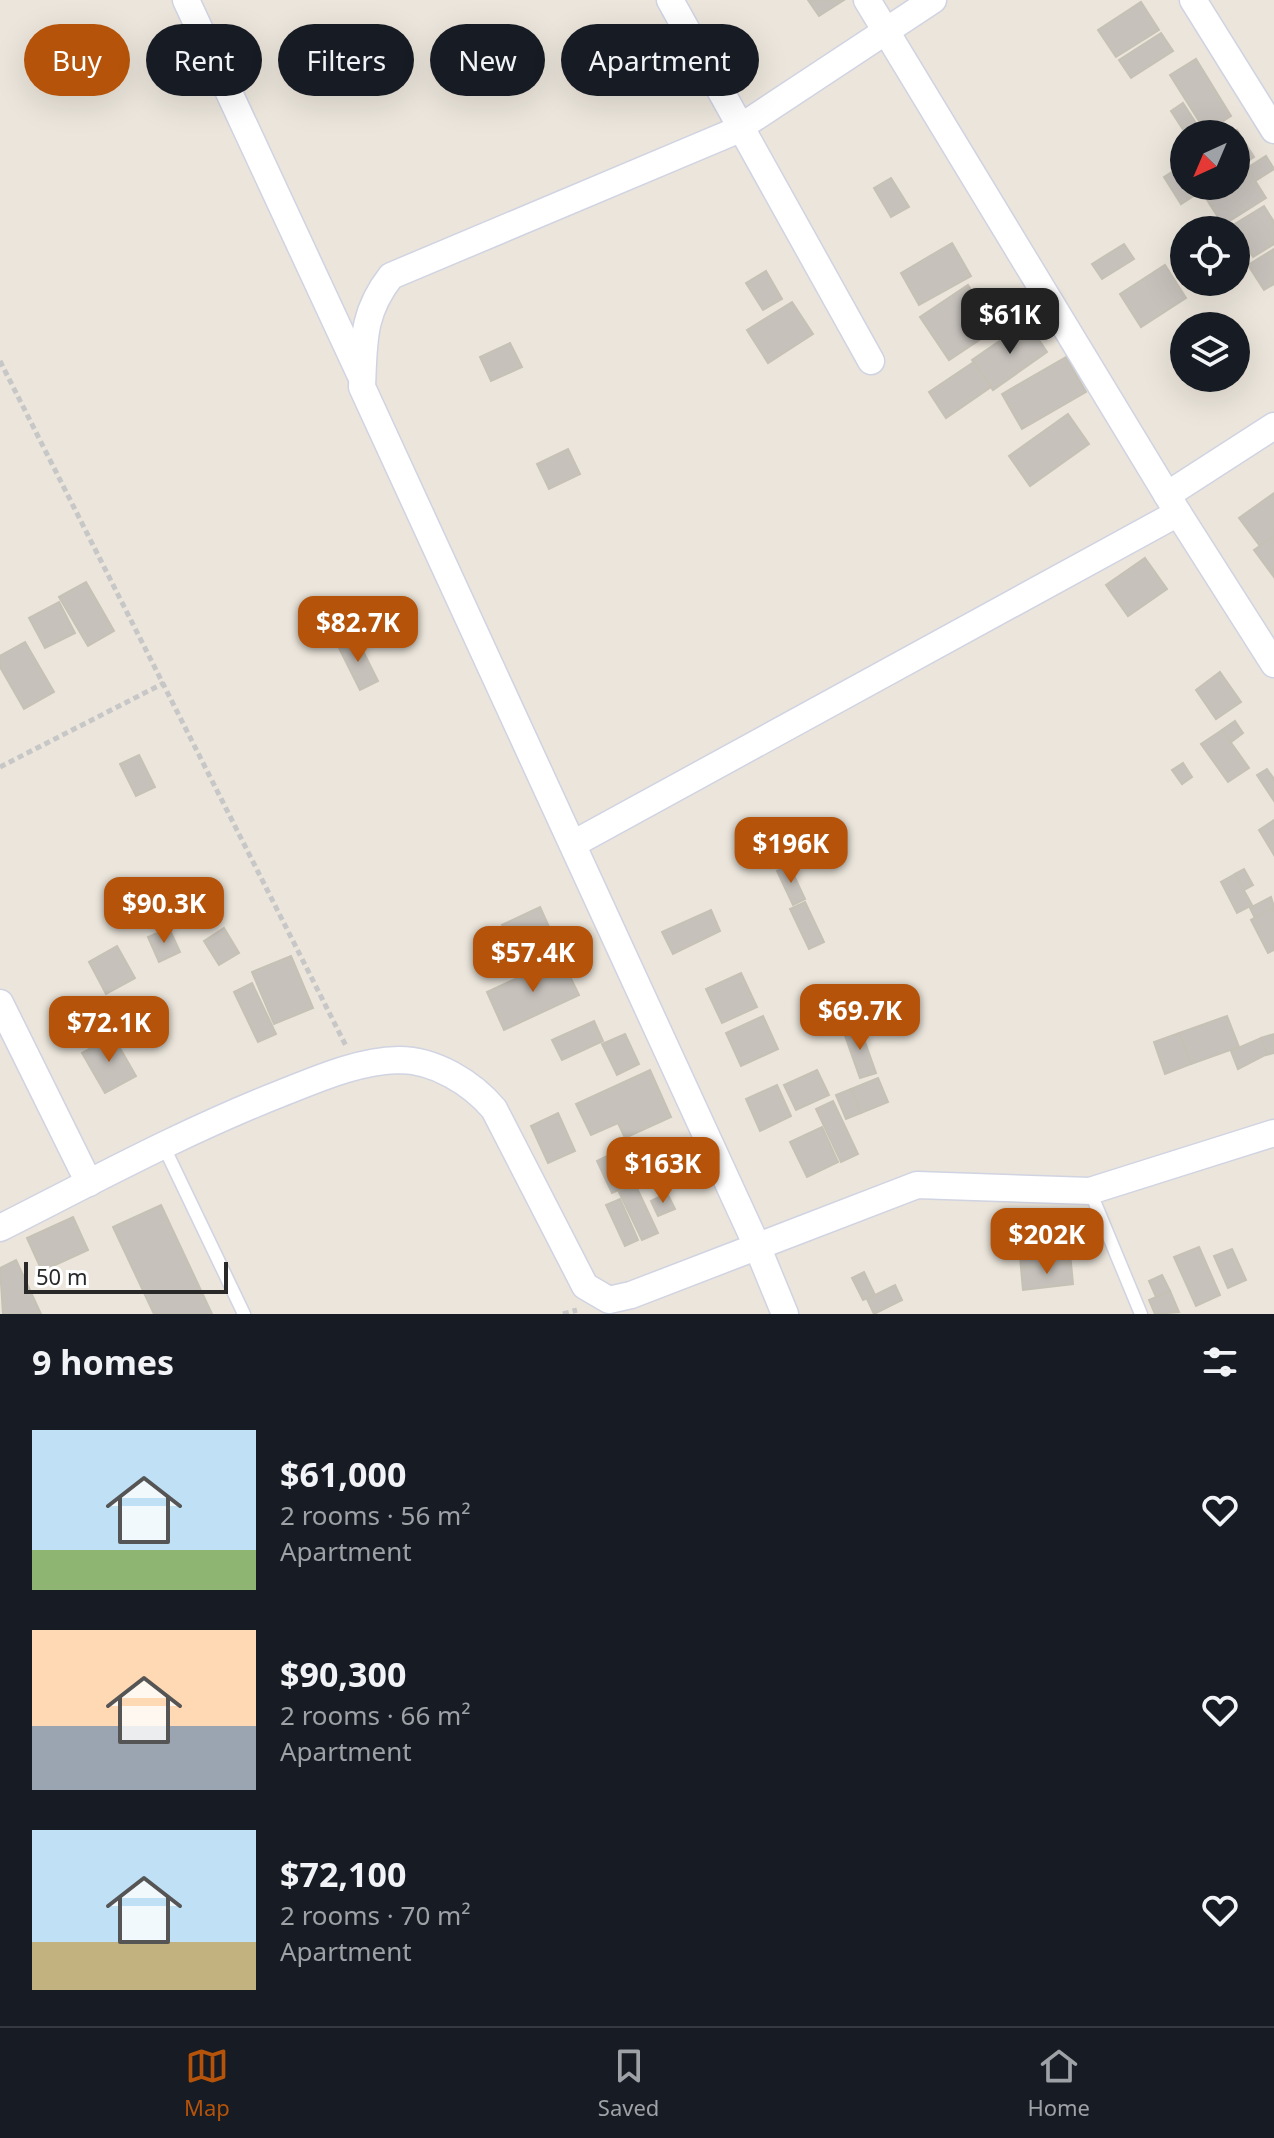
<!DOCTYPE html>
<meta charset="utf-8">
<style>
body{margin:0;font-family:"Noto Sans",sans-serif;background:#242831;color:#f1f3f6;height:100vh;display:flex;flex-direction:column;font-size:30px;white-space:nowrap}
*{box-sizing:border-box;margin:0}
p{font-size:26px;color:#9ea1a6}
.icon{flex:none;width:44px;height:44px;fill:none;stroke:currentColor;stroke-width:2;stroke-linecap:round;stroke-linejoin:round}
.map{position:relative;height:1314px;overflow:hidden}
.details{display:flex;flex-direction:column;background:#171b24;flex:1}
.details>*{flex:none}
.top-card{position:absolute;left:24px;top:24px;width:800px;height:72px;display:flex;gap:16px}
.needle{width:52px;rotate:224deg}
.controls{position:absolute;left:1170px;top:120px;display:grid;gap:16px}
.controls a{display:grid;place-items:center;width:80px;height:80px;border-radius:50%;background:#171b24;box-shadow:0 8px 32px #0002;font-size:40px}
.scale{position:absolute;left:24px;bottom:20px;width:204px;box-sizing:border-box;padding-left:8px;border:4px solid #292929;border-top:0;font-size:22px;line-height:28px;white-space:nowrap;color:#292929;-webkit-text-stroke:6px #fff;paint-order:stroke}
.price{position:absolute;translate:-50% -68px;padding:0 18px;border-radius:16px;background:#b45309;color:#fff;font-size:26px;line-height:52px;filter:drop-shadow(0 2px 4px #0008)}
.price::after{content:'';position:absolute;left:50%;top:48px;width:24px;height:18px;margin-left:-12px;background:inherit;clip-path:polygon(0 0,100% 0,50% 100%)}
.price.selected{background:#222;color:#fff}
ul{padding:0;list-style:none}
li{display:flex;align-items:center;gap:24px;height:200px;padding:0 32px}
li span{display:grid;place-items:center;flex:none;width:224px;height:160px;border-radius:0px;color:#555}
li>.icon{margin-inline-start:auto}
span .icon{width:96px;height:96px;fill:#fffc;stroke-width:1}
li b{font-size:34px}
h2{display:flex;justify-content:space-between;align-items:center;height:96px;padding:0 32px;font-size:34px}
.tag{padding:0 28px;border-radius:36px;background:#171b24;box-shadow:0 8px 32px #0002;font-size:28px;line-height:72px}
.tag.selected{background:#b45309;color:#fff}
.tabs{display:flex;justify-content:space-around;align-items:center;height:112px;border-top:2px solid #363941;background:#171b24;font-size:22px;color:#9ea1a6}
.tabs a{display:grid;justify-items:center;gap:4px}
.tabs .selected{color:#b45309}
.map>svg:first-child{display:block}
.building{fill:#c6c1bb;stroke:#c6c1b5;stroke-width:2}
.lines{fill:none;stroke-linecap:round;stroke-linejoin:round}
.service-casing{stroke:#d0d3e2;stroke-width:15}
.minor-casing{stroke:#d0d3e2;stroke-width:29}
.path{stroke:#c7c7c7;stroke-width:5;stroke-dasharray:6 4;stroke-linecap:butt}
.service{stroke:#fff;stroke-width:12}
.minor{stroke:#fff;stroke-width:26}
</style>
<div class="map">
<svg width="1274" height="1314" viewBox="0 0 1274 1314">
<rect width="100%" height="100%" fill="#ebe5db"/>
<g class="building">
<polygon points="808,0 844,0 819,16"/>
<polygon points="1141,2 1159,30 1116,57 1098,30"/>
<polygon points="1161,33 1173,51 1131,78 1119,60"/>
<polygon points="1196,59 1231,116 1206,132 1170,75"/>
<polygon points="1183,103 1203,134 1186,134 1171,111"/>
<polygon points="1237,130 1254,157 1236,169 1236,134 1231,134"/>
<polygon points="1266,156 1274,169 1255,181 1247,168"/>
<polygon points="1184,164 1184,186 1209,186 1181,204 1164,177"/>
<polygon points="1247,168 1266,198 1223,225 1204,195 1218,186 1236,186 1236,175"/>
<polygon points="891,178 909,207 891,217 874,188"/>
<polygon points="1264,206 1274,222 1274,244 1253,257 1233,225"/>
<polygon points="952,243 971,276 919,305 901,273"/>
<polygon points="1124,244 1134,259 1102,279 1092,264"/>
<polygon points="1274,249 1274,284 1264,290 1248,265"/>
<polygon points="1165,265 1186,298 1141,327 1120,294"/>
<polygon points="766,271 782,299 763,310 746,283"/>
<polygon points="968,285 996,329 949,360 920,317"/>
<polygon points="792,302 813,334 768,363 747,330"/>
<polygon points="1027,322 1047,352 993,390 972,360"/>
<polygon points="510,343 522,367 491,381 480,357"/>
<polygon points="1066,357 1086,392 1022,429 1002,394"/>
<polygon points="974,362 991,387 946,418 929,392"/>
<polygon points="1068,414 1089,444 1030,486 1009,456"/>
<polygon points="568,449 580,474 549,489 537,464"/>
<polygon points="1274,493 1274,536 1260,546 1239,518"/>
<polygon points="1274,536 1274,577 1254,550"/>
<polygon points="1145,558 1167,589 1128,616 1106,585"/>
<polygon points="86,582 114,631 88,646 59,597"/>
<polygon points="59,602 75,633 45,648 29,618"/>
<polygon points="356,637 378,681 360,690 338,646"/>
<polygon points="25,642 54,692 24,709 0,667 0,656"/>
<polygon points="1220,672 1241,702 1216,719 1196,690"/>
<polygon points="1235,721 1243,733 1231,742 1222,730"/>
<polygon points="1222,730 1249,768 1228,782 1201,744"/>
<polygon points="139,755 155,787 136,796 120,764"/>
<polygon points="1183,763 1192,777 1182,784 1172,770"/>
<polygon points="1267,769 1274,779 1274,801 1257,775"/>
<polygon points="1274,820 1274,855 1259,830"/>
<polygon points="789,865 805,899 793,905 777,871"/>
<polygon points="1244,869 1253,885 1244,890 1235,874"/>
<polygon points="1235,874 1252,905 1237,913 1221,882"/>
<polygon points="1271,897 1274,907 1255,918 1250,908"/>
<polygon points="805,902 824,942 809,949 790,909"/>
<polygon points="540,907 555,940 517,957 502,925"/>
<polygon points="1274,907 1274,950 1268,953 1251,920"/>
<polygon points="711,910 720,931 673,954 662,932"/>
<polygon points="169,928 180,952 159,962 148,937"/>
<polygon points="224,928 239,953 219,965 204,941"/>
<polygon points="117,946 135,978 106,994 89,962"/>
<polygon points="291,956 313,1008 274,1024 252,972"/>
<polygon points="561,958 579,995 504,1030 487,992"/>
<polygon points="741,973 757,1007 722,1023 706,989"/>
<polygon points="252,983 276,1034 258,1042 234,992"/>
<polygon points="841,986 846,997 828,1005 823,994"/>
<polygon points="763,1016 778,1049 741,1066 726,1033"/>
<polygon points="1227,1016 1239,1047 1191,1064 1179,1033"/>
<polygon points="594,1021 603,1041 562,1060 552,1040"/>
<polygon points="859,1025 876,1073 860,1078 843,1030"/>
<polygon points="1179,1033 1191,1064 1165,1074 1154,1042"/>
<polygon points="625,1034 639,1064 617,1075 602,1044"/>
<polygon points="1274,1034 1274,1053 1266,1055 1261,1038"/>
<polygon points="113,1036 136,1076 105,1093 82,1053"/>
<polygon points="1261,1038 1267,1054 1238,1069 1231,1051"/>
<polygon points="650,1070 671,1117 625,1138 618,1123 591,1135 576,1104"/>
<polygon points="817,1070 829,1095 796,1110 784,1085"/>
<polygon points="878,1078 888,1102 861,1113 851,1089"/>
<polygon points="777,1085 791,1116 760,1131 746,1099"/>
<polygon points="851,1089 861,1113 846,1119 836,1095"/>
<polygon points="833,1101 858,1154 841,1162 816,1109"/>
<polygon points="558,1113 575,1151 548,1163 531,1126"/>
<polygon points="822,1127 838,1162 807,1177 790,1142"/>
<polygon points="636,1142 651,1175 612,1193 597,1161"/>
<polygon points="635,1184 658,1233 642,1240 619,1192"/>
<polygon points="667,1193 675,1209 658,1216 651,1201"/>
<polygon points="620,1199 638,1240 625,1246 606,1205"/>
<polygon points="161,1205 212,1314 154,1314 113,1227"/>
<polygon points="73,1217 88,1250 42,1271 27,1238"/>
<polygon points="1068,1239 1071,1263 1021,1268 1019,1244"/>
<polygon points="1199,1247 1220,1295 1196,1306 1174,1257"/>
<polygon points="1232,1249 1246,1280 1228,1288 1214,1256"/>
<polygon points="16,1260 41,1314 3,1314 0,1268"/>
<polygon points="1071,1263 1073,1284 1023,1290 1021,1268"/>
<polygon points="864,1272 875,1295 863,1300 852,1278"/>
<polygon points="1162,1275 1170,1291 1156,1297 1149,1281"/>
<polygon points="895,1285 902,1300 874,1314 867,1299"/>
<polygon points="1170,1291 1179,1312 1155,1314 1149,1300"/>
</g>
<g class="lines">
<g class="service-casing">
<g id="service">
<polyline points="164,1147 244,1314"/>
<polyline points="1090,1191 1141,1314"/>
</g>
</g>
<g class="minor-casing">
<g id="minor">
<polyline points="186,0 360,374"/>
<polyline points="670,0 871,361"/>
<polyline points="867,0 1178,513 1274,664"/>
<polyline points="1193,0 1274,130"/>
<polyline points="1167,495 1274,426"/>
<polyline points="573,844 1178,513"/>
<polyline points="0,1003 89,1183"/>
<path d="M0 1228C93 1181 185 1131 282 1093 320 1078 358 1061 399 1060 435 1060 472 1083 494 1109L585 1286 609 1300 631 1295 917 1185 1090 1191 1274 1133"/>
<path d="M785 1314 757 1246 362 387C364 342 362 313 391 276L733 132 933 0"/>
</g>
</g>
<g class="path">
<polyline points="0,361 346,1046"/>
<polyline points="0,767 164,683"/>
<polyline points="563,1314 577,1310"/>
</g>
<use href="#service" class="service"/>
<use href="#minor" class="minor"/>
</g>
</svg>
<div class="controls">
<a><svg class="needle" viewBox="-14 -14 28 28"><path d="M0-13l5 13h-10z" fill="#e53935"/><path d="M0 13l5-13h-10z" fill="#9ea1a6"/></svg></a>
<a><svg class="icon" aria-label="locate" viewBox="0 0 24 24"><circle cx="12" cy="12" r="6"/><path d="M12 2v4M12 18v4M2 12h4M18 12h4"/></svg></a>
<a><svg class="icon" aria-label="layers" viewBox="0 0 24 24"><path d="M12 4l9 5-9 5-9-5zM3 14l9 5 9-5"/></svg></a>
</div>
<div class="scale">50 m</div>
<b class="price selected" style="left:1010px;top:356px">$61K</b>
<b class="price" style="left:358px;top:664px">$82.7K</b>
<b class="price" style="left:791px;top:885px">$196K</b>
<b class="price" style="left:164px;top:945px">$90.3K</b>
<b class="price" style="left:533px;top:994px">$57.4K</b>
<b class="price" style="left:860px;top:1052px">$69.7K</b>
<b class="price" style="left:109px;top:1064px">$72.1K</b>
<b class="price" style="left:663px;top:1205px">$163K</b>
<b class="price" style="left:1047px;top:1276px">$202K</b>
<div class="top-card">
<a class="tag selected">Buy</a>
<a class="tag">Rent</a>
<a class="tag">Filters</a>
<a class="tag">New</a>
<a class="tag">Apartment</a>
</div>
</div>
<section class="details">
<h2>9 homes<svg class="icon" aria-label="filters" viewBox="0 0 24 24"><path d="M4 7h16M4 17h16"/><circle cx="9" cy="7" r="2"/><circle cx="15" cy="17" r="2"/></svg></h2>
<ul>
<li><span style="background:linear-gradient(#bfe0f5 75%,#8fb573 0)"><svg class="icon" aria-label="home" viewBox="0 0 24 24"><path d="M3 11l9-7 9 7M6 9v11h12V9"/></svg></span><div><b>$61,000</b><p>2 rooms · 56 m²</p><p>Apartment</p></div><svg class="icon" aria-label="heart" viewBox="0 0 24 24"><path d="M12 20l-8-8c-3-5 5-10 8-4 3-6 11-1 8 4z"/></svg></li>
<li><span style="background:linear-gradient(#ffd9b3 60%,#9aa5b1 0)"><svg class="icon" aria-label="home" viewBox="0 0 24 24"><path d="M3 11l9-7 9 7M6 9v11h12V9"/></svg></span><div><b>$90,300</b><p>2 rooms · 66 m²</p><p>Apartment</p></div><svg class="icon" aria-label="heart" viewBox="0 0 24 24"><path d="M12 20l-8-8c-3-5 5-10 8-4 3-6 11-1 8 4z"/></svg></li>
<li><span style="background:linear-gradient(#bfe0f5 70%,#c2b280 0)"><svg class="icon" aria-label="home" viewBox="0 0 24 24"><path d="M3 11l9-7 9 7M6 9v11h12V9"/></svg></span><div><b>$72,100</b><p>2 rooms · 70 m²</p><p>Apartment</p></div><svg class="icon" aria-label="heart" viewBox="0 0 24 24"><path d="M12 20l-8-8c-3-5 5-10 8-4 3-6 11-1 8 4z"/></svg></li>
</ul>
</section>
<nav class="tabs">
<a class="selected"><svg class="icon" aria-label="map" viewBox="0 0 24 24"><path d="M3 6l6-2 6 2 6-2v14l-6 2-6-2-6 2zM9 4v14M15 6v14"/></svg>Map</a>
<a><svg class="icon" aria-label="saved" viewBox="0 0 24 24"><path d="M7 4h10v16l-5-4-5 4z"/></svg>Saved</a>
<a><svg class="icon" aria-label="home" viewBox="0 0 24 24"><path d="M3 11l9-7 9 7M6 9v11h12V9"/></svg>Home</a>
</nav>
